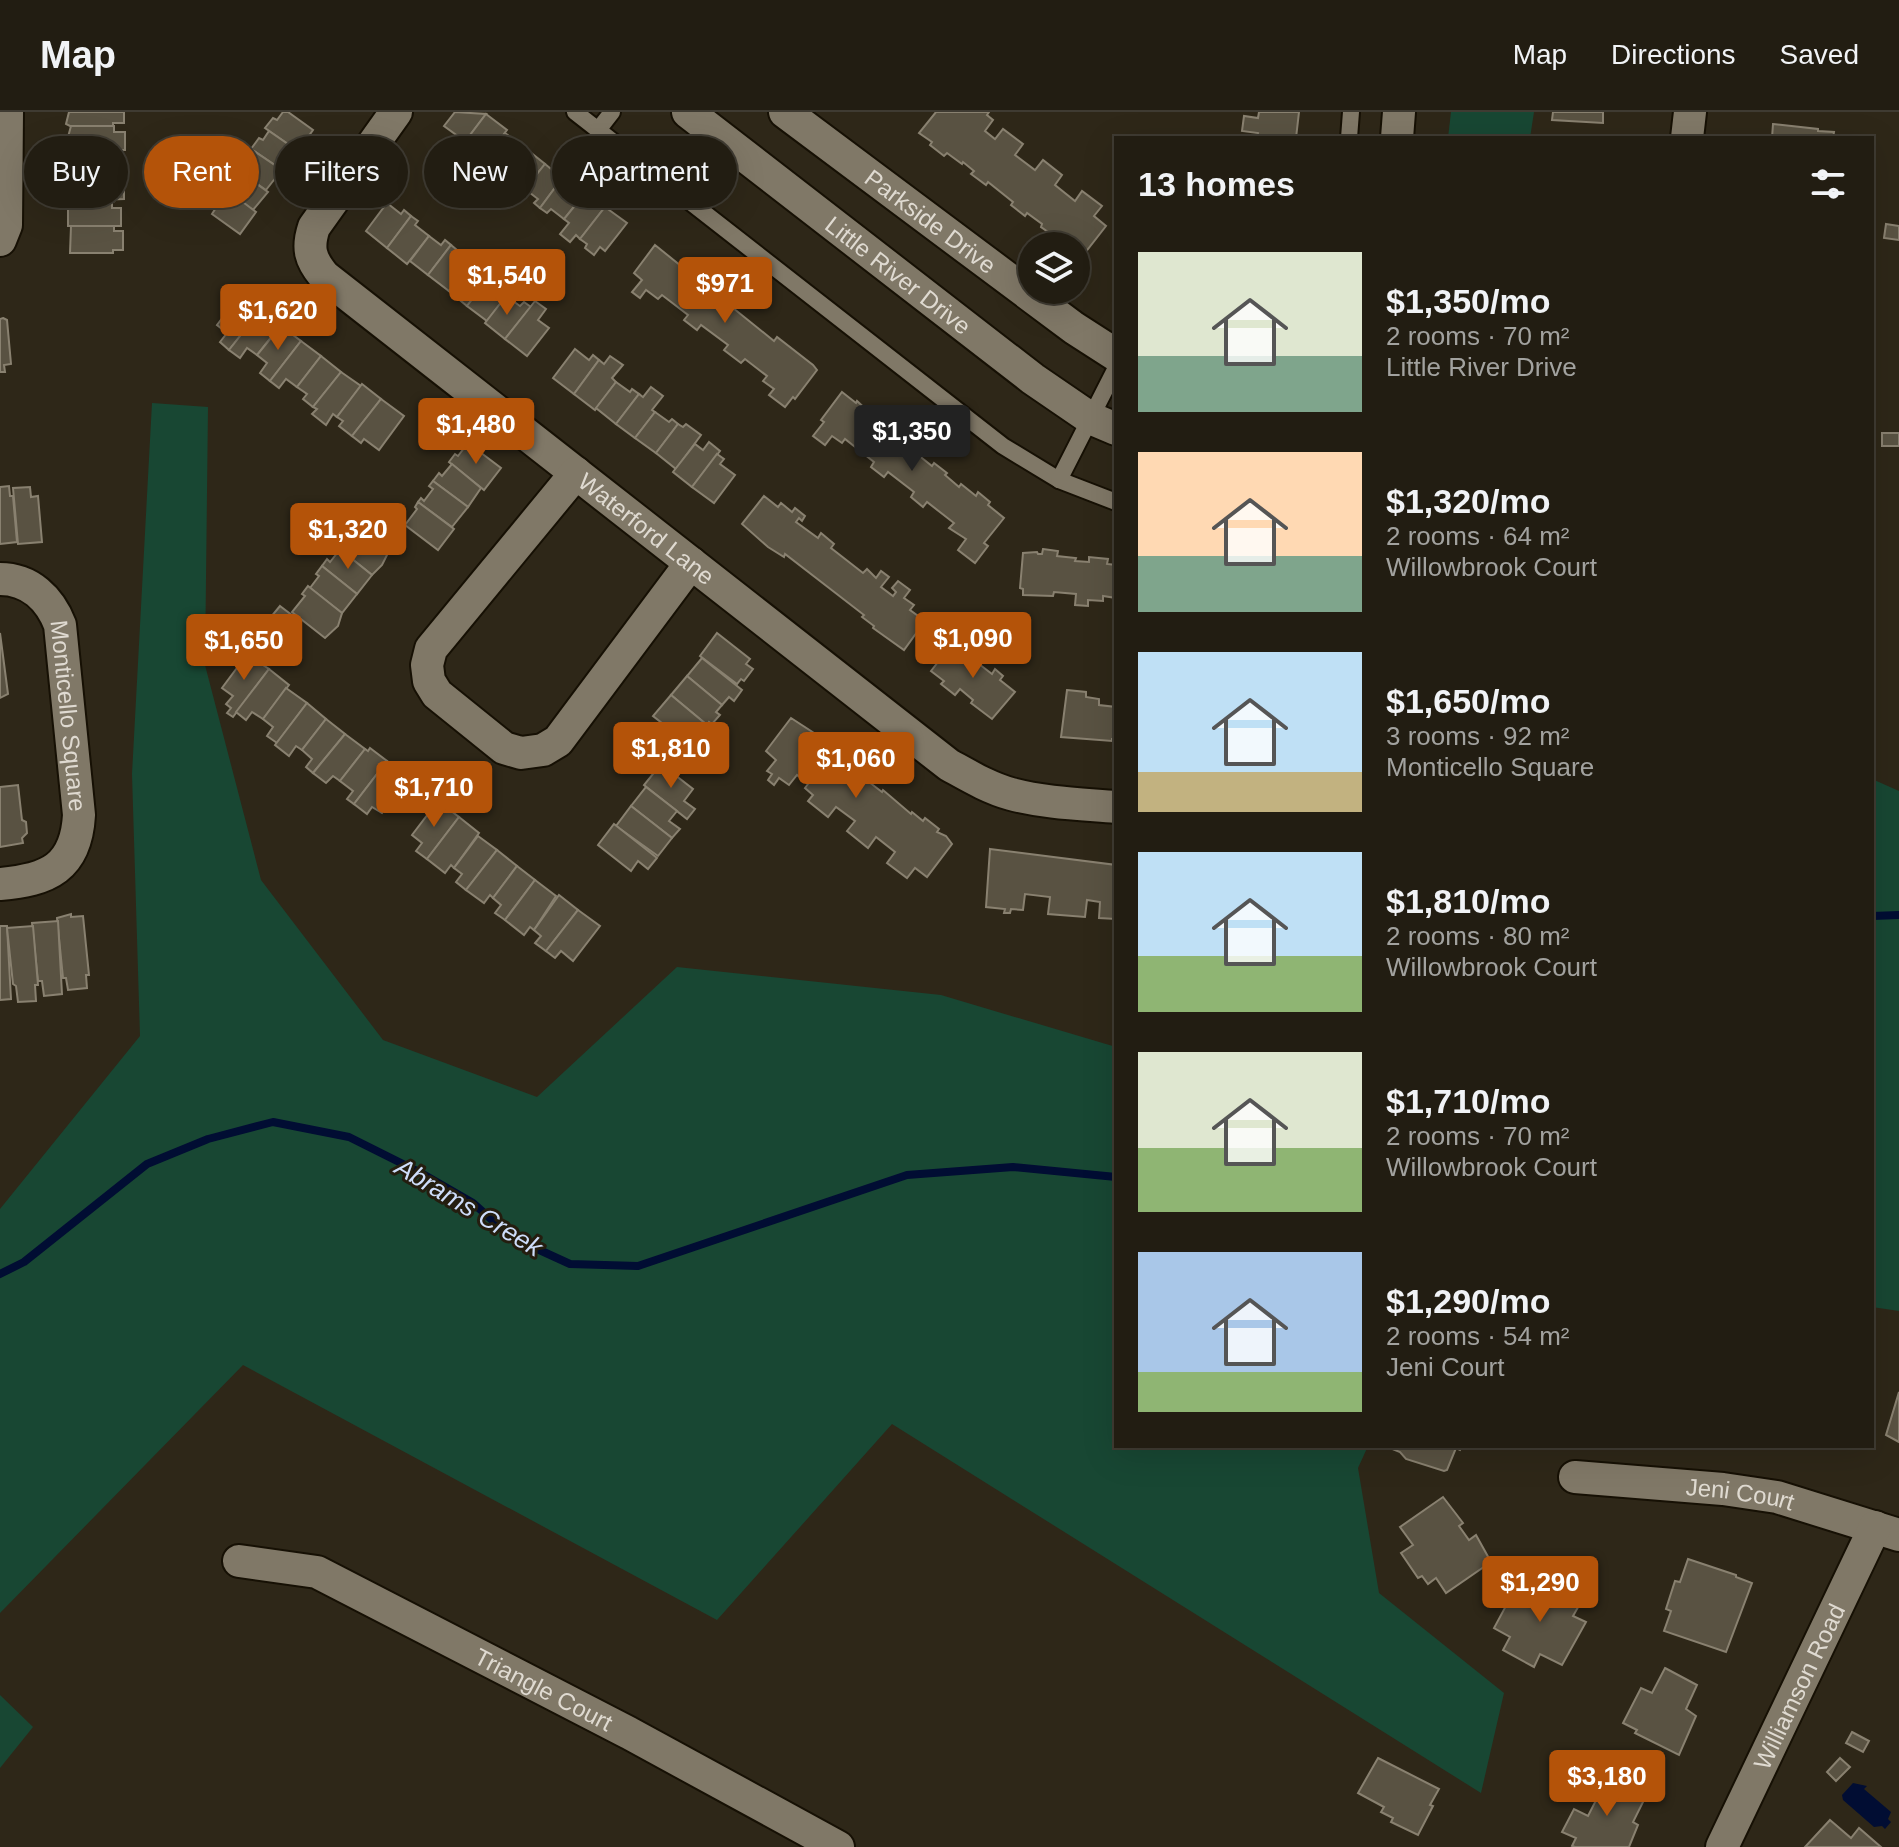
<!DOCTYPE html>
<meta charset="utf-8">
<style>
body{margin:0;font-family:Helvetica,sans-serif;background:#2e2a20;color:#f1f3f6;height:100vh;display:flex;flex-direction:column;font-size:30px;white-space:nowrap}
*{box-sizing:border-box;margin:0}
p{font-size:26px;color:#a2a29f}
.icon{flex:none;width:44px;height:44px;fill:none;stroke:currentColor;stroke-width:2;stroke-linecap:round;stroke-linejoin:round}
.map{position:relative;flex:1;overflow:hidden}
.details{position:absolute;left:1114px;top:24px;width:760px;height:1312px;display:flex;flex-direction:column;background:#221d12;border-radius:0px;box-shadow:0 8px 32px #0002,0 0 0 2px #3f3b32}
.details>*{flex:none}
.hud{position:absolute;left:24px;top:24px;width:760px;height:72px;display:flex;gap:16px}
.fabs{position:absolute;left:1018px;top:120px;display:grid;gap:16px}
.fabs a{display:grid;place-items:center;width:72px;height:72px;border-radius:50%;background:#221d12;box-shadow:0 8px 32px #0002,0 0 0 2px #3f3b32;font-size:40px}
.price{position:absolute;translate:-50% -68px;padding:0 18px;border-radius:8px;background:#b45309;color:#fff;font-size:26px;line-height:52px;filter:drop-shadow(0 2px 4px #0008)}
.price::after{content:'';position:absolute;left:50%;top:48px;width:24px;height:18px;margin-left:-12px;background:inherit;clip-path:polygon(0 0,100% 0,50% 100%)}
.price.active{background:#222;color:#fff}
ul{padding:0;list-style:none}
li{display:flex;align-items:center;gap:24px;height:200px;padding:0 24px}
li span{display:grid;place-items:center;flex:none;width:224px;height:160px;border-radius:0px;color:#555}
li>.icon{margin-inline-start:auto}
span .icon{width:96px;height:96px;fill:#fffc;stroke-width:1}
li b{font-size:34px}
h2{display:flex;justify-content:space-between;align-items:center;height:96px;padding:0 24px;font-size:34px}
.pill{padding:0 28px;border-radius:36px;background:#221d12;box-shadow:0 8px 32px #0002,0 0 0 2px #3f3b32;font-size:28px;line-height:72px}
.pill.active{background:#b45309;color:#fff}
header{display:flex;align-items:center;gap:48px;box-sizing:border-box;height:112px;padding:0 40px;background:#221d12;border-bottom:2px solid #3f3b32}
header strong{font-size:38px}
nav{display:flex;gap:44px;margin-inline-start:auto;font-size:28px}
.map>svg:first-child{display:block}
.green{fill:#184733}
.water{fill:#010d33}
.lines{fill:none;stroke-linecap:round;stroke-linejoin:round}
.stream{stroke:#010d33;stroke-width:8}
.building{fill:#595242;stroke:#898170;stroke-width:2}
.service-casing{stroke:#161004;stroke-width:20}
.minor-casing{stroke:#161004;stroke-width:36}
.service{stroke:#807867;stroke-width:16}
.minor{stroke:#807867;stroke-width:32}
.labels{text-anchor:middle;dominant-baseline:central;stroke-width:6;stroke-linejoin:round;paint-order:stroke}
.street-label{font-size:24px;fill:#dfdad1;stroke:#241d0f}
.water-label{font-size:26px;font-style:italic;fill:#ceddfa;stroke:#241d0f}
</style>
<header>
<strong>Map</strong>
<nav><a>Map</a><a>Directions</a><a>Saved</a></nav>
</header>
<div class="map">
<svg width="1899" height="1735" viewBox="0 0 1899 1735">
<rect width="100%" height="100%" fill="#2e2718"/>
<g class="green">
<polygon points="1451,0 1534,0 1530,26 1448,26"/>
<polygon points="152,291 208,295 205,553 261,768 383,928 537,985 677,855 941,883 1116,935 1116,1334 1368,1334 1358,1356 1379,1481 1504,1581 1481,1681 892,1312 717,1508 243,1253 0,1501 0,1097 140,924 132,662"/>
<polygon points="1872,667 1899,679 1899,1199 1872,1195"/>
<polygon points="0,1583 33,1615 0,1656"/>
</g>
<polygon class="water" points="1853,1671 1867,1674 1864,1677 1891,1700 1888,1707 1891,1710 1885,1717 1882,1714 1874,1715 1843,1688 1842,1683"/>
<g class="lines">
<g class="stream">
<polyline points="1872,804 1899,803"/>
<polyline points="0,1162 24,1150 147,1052 208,1027 273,1010 349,1025 421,1061 473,1091 511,1125 570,1152 638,1154 907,1063 1013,1055 1116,1065"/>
</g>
</g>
<g class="building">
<polygon points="69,0 124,0 124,11 113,11 113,14 70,14 66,12"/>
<polygon points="283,0 288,0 313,18 298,39 265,16 273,6 277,8"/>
<polygon points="455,0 486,2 461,35 455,30 459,25 444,14"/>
<polygon points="936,0 989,0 987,3 993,8 985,19 995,27 1003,17 1023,32 1015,43 1035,58 1043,48 1062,63 1055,73 1075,89 1082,79 1102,94 1094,104 1106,114 1081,146 1076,142 1076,134 1060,134 1049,125 1051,122 1041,115 1042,112 1027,101 1025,104 1011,93 1013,90 988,70 986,73 971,62 974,59 963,50 962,52 947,41 944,44 930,33 932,30 919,21"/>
<polygon points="1259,0 1299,0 1296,26 1257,26 1258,21 1242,19 1244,4 1258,6"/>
<polygon points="1553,0 1603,0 1603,11 1552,8"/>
<polygon points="486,2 507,18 485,46 471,35 468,39 461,35"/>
<polygon points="1773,12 1818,17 1818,19 1834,20 1833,26 1772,26"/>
<polygon points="71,14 114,14 114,20 125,20 125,38 71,38 71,25 68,25"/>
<polygon points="269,19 295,37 286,50 290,53 285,60 251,37 259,26 263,28"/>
<polygon points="505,21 525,36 501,66 499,64 496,68 485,59 491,51 485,46"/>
<polygon points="525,36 545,52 525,77 511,66 507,71 501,66"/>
<polygon points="251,37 285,60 280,66 277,64 266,78 240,60 248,50 244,47"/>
<polygon points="69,38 115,38 112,46 122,46 122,65 69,65 65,63 65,54 69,54"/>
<polygon points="545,52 562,66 540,96 534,91 538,87 525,77"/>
<polygon points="238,55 242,58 240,60 268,80 253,98 227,80 234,70 229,67"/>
<polygon points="71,65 114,65 114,70 124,70 124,87 71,89"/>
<polygon points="563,65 584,82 564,107 551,97 547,101 540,96"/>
<polygon points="223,75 256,100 240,122 212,102 219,91 214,88"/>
<polygon points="586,80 605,95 580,127 576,123 570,130 560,122 569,111 564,107"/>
<polygon points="68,89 115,89 112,90 112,96 121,96 121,114 68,114"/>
<polygon points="387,91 401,102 404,98 411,104 387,136 366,119"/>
<polygon points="605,95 627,111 605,139 600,135 594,143 585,136 587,132 580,127"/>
<polygon points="411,104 418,109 415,113 429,124 407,152 387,136"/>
<polygon points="1886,112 1899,114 1899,128 1884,126"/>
<polygon points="71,114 114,114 114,119 123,119 123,138 113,138 113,141 70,141"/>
<polygon points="429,124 441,133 445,128 451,133 428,163 410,149"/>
<polygon points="451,133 463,143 460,147 469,154 449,179 428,163"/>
<polygon points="655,133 774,229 777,225 813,253 817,258 795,287 793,285 785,295 769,283 774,277 763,269 767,264 745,247 741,251 724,238 728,233 701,213 697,218 684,208 688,203 662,183 658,187 646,178 640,186 632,180 642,168 634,161"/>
<polygon points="469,154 481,163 484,159 491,163 467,194 449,179"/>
<polygon points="491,163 500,172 497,176 506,184 487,209 467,194"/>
<polygon points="242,180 263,195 229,238 220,230 227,221 217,213"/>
<polygon points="506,184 520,194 524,190 531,195 505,227 485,211"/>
<polygon points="535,189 546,197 538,208 549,216 527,244 505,227"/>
<polygon points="263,195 283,210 257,243 247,236 240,246 229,238"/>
<polygon points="3,206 7,208 11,252 4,253 5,260 0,260 0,207"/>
<polygon points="283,211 281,214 301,229 270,269 260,261 267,251 257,243"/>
<polygon points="301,229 321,244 297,275 286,267 279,276 270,269"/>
<polygon points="575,237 589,248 593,243 599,248 574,282 553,266"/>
<polygon points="321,244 341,260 313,295 303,287 307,282 297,275"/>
<polygon points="610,244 623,253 612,266 616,270 595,298 574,282 599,248 604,252"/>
<polygon points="341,260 361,274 337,305 333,302 326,313 312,302 317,297 313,295"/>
<polygon points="616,270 630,280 632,277 639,282 616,312 596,296"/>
<polygon points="362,272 381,287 352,324 339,314 343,309 337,305"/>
<polygon points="651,275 663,284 652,298 655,300 635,326 616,312 639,282 643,285"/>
<polygon points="842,280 856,291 857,289 893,323 896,320 909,331 907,334 932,354 934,351 947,361 945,363 959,375 961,372 976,384 978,380 990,390 988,393 1004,406 984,431 988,434 975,451 958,438 966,427 949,416 954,411 927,390 923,395 911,385 914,380 888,360 884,365 871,355 874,350 845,327 842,331 832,324 825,333 813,324 824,310 821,308"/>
<polygon points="381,287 404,304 379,338 364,327 361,331 352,324"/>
<polygon points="655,300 669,310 672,307 678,312 656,341 635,326"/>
<polygon points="678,312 683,315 686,312 701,323 676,357 656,341"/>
<rect x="1882" y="321" width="17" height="13"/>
<polygon points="709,330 720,339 692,375 673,360 695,332 703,338"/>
<polygon points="468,331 501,356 484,378 449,350 455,342 458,344"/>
<polygon points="717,342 724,347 720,352 735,363 714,391 692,375"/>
<polygon points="452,352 481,376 468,395 433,369 439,361 442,364"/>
<polygon points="433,369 468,395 452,415 418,390 421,386 424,389 433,377 429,374"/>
<polygon points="9,374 10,384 13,384 17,430 0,432 0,375"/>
<polygon points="30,375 31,385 38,384 42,430 18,432 13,376"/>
<polygon points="764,384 778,395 781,391 792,400 795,396 805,404 802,409 799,406 796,410 818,426 821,421 834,432 831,436 863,461 867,457 876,466 881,459 889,465 881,475 893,484 896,480 892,476 898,469 910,478 904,486 914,493 910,498 925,509 904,538 873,516 874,514 862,505 864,503 785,442 784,445 768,435 742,412"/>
<polygon points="418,390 454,417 438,438 405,413 417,397 415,395"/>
<polygon points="355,417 387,443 382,453 372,463 336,434 341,428 344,431"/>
<polygon points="336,434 372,463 357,482 322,454 327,447 330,450 338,440 334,437"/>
<polygon points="1043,437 1058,439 1057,444 1076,446 1075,449 1089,450 1089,445 1108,447 1107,452 1116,453 1116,486 1103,484 1103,489 1088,488 1088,494 1075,493 1076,482 1054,480 1053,484 1023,483 1023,477 1020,476 1023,441 1037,440 1038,442 1042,442"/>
<polygon points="322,454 357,482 342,501 310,476 319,464 316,462"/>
<polygon points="308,474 342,501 338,514 325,526 292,500 305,484 302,482"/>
<polygon points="280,494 293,504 283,516 270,506"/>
<polygon points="0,521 8,582 0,586"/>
<polygon points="717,521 750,547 746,552 753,557 744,569 741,567 737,572 700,544"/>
<polygon points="953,531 962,539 966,534 983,548 979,552 992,562 995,557 1003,564 1000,568 1015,580 992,607 971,591 973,588 960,577 955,583 941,572 944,569 931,559"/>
<polygon points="248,541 263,549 263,553 269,557 233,605 227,601 231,596 226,592 233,584 222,576"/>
<polygon points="702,546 742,578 734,589 729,585 722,593 687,564"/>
<polygon points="269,557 289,573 263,607 252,600 246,608 236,600"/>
<polygon points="687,564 722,593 716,600 720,603 712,612 709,610 707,613 671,583"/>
<polygon points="286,576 307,591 277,631 267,624 273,615 263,607"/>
<polygon points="1067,578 1086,580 1086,585 1099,587 1099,593 1116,595 1116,627 1112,627 1112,629 1061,625"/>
<polygon points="671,583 707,613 703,618 707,620 698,631 689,624 685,629 653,604"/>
<polygon points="307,591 326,607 302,638 296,634 289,644 275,633"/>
<polygon points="791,606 820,625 818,627 833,638 832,641 858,658 856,660 882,680 883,678 911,702 912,700 923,709 925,706 939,717 937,720 946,724 952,732 927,765 915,756 907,766 887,751 895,740 876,725 868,736 847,719 855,709 836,695 828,705 808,689 813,683 805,676 808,672 797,663 789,673 779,666 774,673 768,668 772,662 767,659 776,648 766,639"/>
<polygon points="326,607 345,622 313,661 306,655 312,647 302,638"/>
<polygon points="345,622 365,637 340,669 333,664 326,671 313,661"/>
<polygon points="370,636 387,649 354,692 347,687 353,679 340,669 365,637 368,639"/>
<polygon points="387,649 409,666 382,701 372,695 367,702 354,692"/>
<polygon points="661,652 693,677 684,689 695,697 687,707 644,673"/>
<polygon points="18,673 22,708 26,710 27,721 22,726 23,731 0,735 0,675"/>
<polygon points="646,675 677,699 669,709 680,717 672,726 631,694"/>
<polygon points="438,689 459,705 427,747 416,739 422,731 412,723"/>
<polygon points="631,694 672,726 658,744 616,714"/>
<polygon points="459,705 479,721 454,756 451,753 445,761 427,747"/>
<polygon points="614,712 657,746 648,757 638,749 631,759 598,733"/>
<polygon points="478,724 497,738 466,778 456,770 462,762 454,756"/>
<polygon points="990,737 1116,753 1116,807 1099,806 1100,790 1087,788 1085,805 1048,802 1050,785 1025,782 1023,798 1011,797 1010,801 1004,801 1005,797 986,795"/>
<polygon points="497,738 517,754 493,786 490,783 484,791 466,778"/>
<polygon points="517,754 535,768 505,808 495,801 501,793 493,786"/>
<polygon points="535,768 556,784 534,818 530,815 524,823 505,808"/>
<polygon points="559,783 578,798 546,839 535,831 541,824 534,818"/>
<polygon points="578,798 600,814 573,849 561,839 555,846 546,839"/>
<polygon points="71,802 71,805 83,804 89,863 86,863 87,876 68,878 66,866 63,866 57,806"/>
<polygon points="58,809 62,882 44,884 42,869 38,869 32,811"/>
<polygon points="0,814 7,814 11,887 0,888"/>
<polygon points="33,814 38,873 35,873 36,889 18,890 16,874 13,872 7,816"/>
<polygon points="1899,1280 1899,1330 1886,1323"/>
<polygon points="1385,1334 1462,1334 1460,1338 1456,1336 1447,1358 1444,1359 1406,1347 1400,1340"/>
<polygon points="1443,1385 1463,1411 1459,1414 1469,1428 1476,1423 1491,1450 1446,1481 1436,1466 1428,1472 1422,1464 1418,1466 1401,1441 1413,1433 1400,1415"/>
<polygon points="1688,1447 1736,1463 1736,1465 1752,1471 1726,1540 1664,1519 1671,1499 1666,1497 1675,1469 1680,1470"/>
<polygon points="1522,1464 1548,1478 1543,1487 1547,1489 1553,1478 1581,1490 1573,1504 1586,1510 1562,1553 1540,1542 1534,1555 1503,1538 1510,1525 1494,1516"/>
<polygon points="1665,1556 1697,1573 1686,1597 1696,1604 1679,1643 1635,1621 1637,1618 1623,1611 1641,1576 1652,1581"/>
<polygon points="1852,1620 1869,1629 1863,1640 1846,1631"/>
<polygon points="1378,1646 1439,1677 1430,1693 1433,1694 1418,1723 1391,1710 1393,1706 1381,1700 1384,1695 1358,1681"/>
<polygon points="1840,1646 1850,1655 1836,1669 1827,1660"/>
<polygon points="1608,1665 1646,1684 1633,1710 1638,1713 1631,1730 1629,1735 1575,1735 1572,1734 1576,1726 1562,1720 1574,1697 1588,1704"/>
<polygon points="1830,1708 1851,1726 1859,1716 1881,1735 1805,1735"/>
</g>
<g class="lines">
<g class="service-casing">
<g id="service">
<polyline points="575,0 1003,334 1059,368 1116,390"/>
<polyline points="598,18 612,0"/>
<polyline points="1349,26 1351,0"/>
<polyline points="1059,368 1116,256"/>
</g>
</g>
<g class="minor-casing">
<g id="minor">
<path id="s1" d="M396 0 314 115C307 136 310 147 324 164L949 653C969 664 989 676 1011 682 1045 691 1081 692 1116 695"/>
<path id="s2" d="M688 0 1033 267 1090 306 1116 317"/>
<path id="s3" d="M785 0 1074 216 1116 243"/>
<polyline points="1397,26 1399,0"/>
<polyline points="1687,26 1690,0"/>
<polyline points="0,128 6,113 7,0"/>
<polyline points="576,361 431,537 427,553 429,569 437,582 504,636 521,641 543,638 558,629 691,451"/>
<path id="s4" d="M0 467C30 467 50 487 60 513L79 703C76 756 48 768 0 772"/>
<path id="s5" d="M1575 1365 1723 1377 1777 1385 1899 1423"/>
<path id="s6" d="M239 1449 317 1460 629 1621 838 1735"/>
<path id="s7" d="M1722 1735 1875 1415"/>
</g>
</g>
<use href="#service" class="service"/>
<use href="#minor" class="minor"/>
</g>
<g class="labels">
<g class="street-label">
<text stroke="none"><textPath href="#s3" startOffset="182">Parkside Drive</textPath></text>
<text stroke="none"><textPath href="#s2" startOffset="266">Little River Drive</textPath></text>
<text stroke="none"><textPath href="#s1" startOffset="604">Waterford Lane</textPath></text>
<text stroke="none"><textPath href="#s4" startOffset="172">Monticello Square</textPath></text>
<text stroke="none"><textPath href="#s5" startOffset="166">Jeni Court</textPath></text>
<text stroke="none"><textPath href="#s7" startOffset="178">Williamson Road</textPath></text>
<text stroke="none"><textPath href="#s6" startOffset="334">Triangle Court</textPath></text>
</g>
<g class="water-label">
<text transform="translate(469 1095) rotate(31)">Abrams Creek</text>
</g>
</g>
</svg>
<div class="fabs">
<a><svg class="icon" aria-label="layers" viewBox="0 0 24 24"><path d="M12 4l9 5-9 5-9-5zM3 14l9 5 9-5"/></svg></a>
</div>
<b class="price" style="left:507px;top:205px">$1,540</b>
<b class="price" style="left:725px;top:213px">$971</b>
<b class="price" style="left:278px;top:240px">$1,620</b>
<b class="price" style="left:476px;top:354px">$1,480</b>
<b class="price active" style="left:912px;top:361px">$1,350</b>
<b class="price" style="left:348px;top:459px">$1,320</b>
<b class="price" style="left:973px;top:568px">$1,090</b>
<b class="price" style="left:244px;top:570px">$1,650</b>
<b class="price" style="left:671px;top:678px">$1,810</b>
<b class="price" style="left:856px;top:688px">$1,060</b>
<b class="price" style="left:434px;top:717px">$1,710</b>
<b class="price" style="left:1540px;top:1512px">$1,290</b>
<b class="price" style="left:1607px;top:1706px">$3,180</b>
<div class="hud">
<a class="pill">Buy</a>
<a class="pill active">Rent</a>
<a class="pill">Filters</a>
<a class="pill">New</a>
<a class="pill">Apartment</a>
</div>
<section class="details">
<h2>13 homes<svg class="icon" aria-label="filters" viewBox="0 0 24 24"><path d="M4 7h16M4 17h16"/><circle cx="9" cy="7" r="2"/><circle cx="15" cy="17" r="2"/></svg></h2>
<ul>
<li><span style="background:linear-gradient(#dfe7d0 65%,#7fa58c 0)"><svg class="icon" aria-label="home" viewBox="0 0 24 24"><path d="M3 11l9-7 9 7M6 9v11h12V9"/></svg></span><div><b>$1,350/mo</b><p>2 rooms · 70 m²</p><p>Little River Drive</p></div></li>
<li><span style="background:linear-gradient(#ffd9b3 65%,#7fa58c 0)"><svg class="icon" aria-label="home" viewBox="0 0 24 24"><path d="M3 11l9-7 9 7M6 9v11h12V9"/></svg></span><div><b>$1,320/mo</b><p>2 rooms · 64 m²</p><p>Willowbrook Court</p></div></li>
<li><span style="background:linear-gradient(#bfe0f5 75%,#c2b280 0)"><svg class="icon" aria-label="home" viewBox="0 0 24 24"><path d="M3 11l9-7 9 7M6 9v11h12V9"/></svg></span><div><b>$1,650/mo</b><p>3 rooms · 92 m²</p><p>Monticello Square</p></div></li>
<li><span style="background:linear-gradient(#bfe0f5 65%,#8fb573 0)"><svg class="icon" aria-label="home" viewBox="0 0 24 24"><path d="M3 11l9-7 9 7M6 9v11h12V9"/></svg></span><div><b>$1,810/mo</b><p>2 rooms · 80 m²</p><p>Willowbrook Court</p></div></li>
<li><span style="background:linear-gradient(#dfe7d0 60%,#8fb573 0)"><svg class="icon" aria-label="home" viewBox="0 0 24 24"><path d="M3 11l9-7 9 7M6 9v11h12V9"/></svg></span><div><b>$1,710/mo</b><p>2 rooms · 70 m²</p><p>Willowbrook Court</p></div></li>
<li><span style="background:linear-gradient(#a9c7e8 75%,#8fb573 0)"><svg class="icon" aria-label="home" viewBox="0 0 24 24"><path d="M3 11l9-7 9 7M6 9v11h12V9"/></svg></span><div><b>$1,290/mo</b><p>2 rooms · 54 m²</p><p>Jeni Court</p></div></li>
</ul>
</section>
</div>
